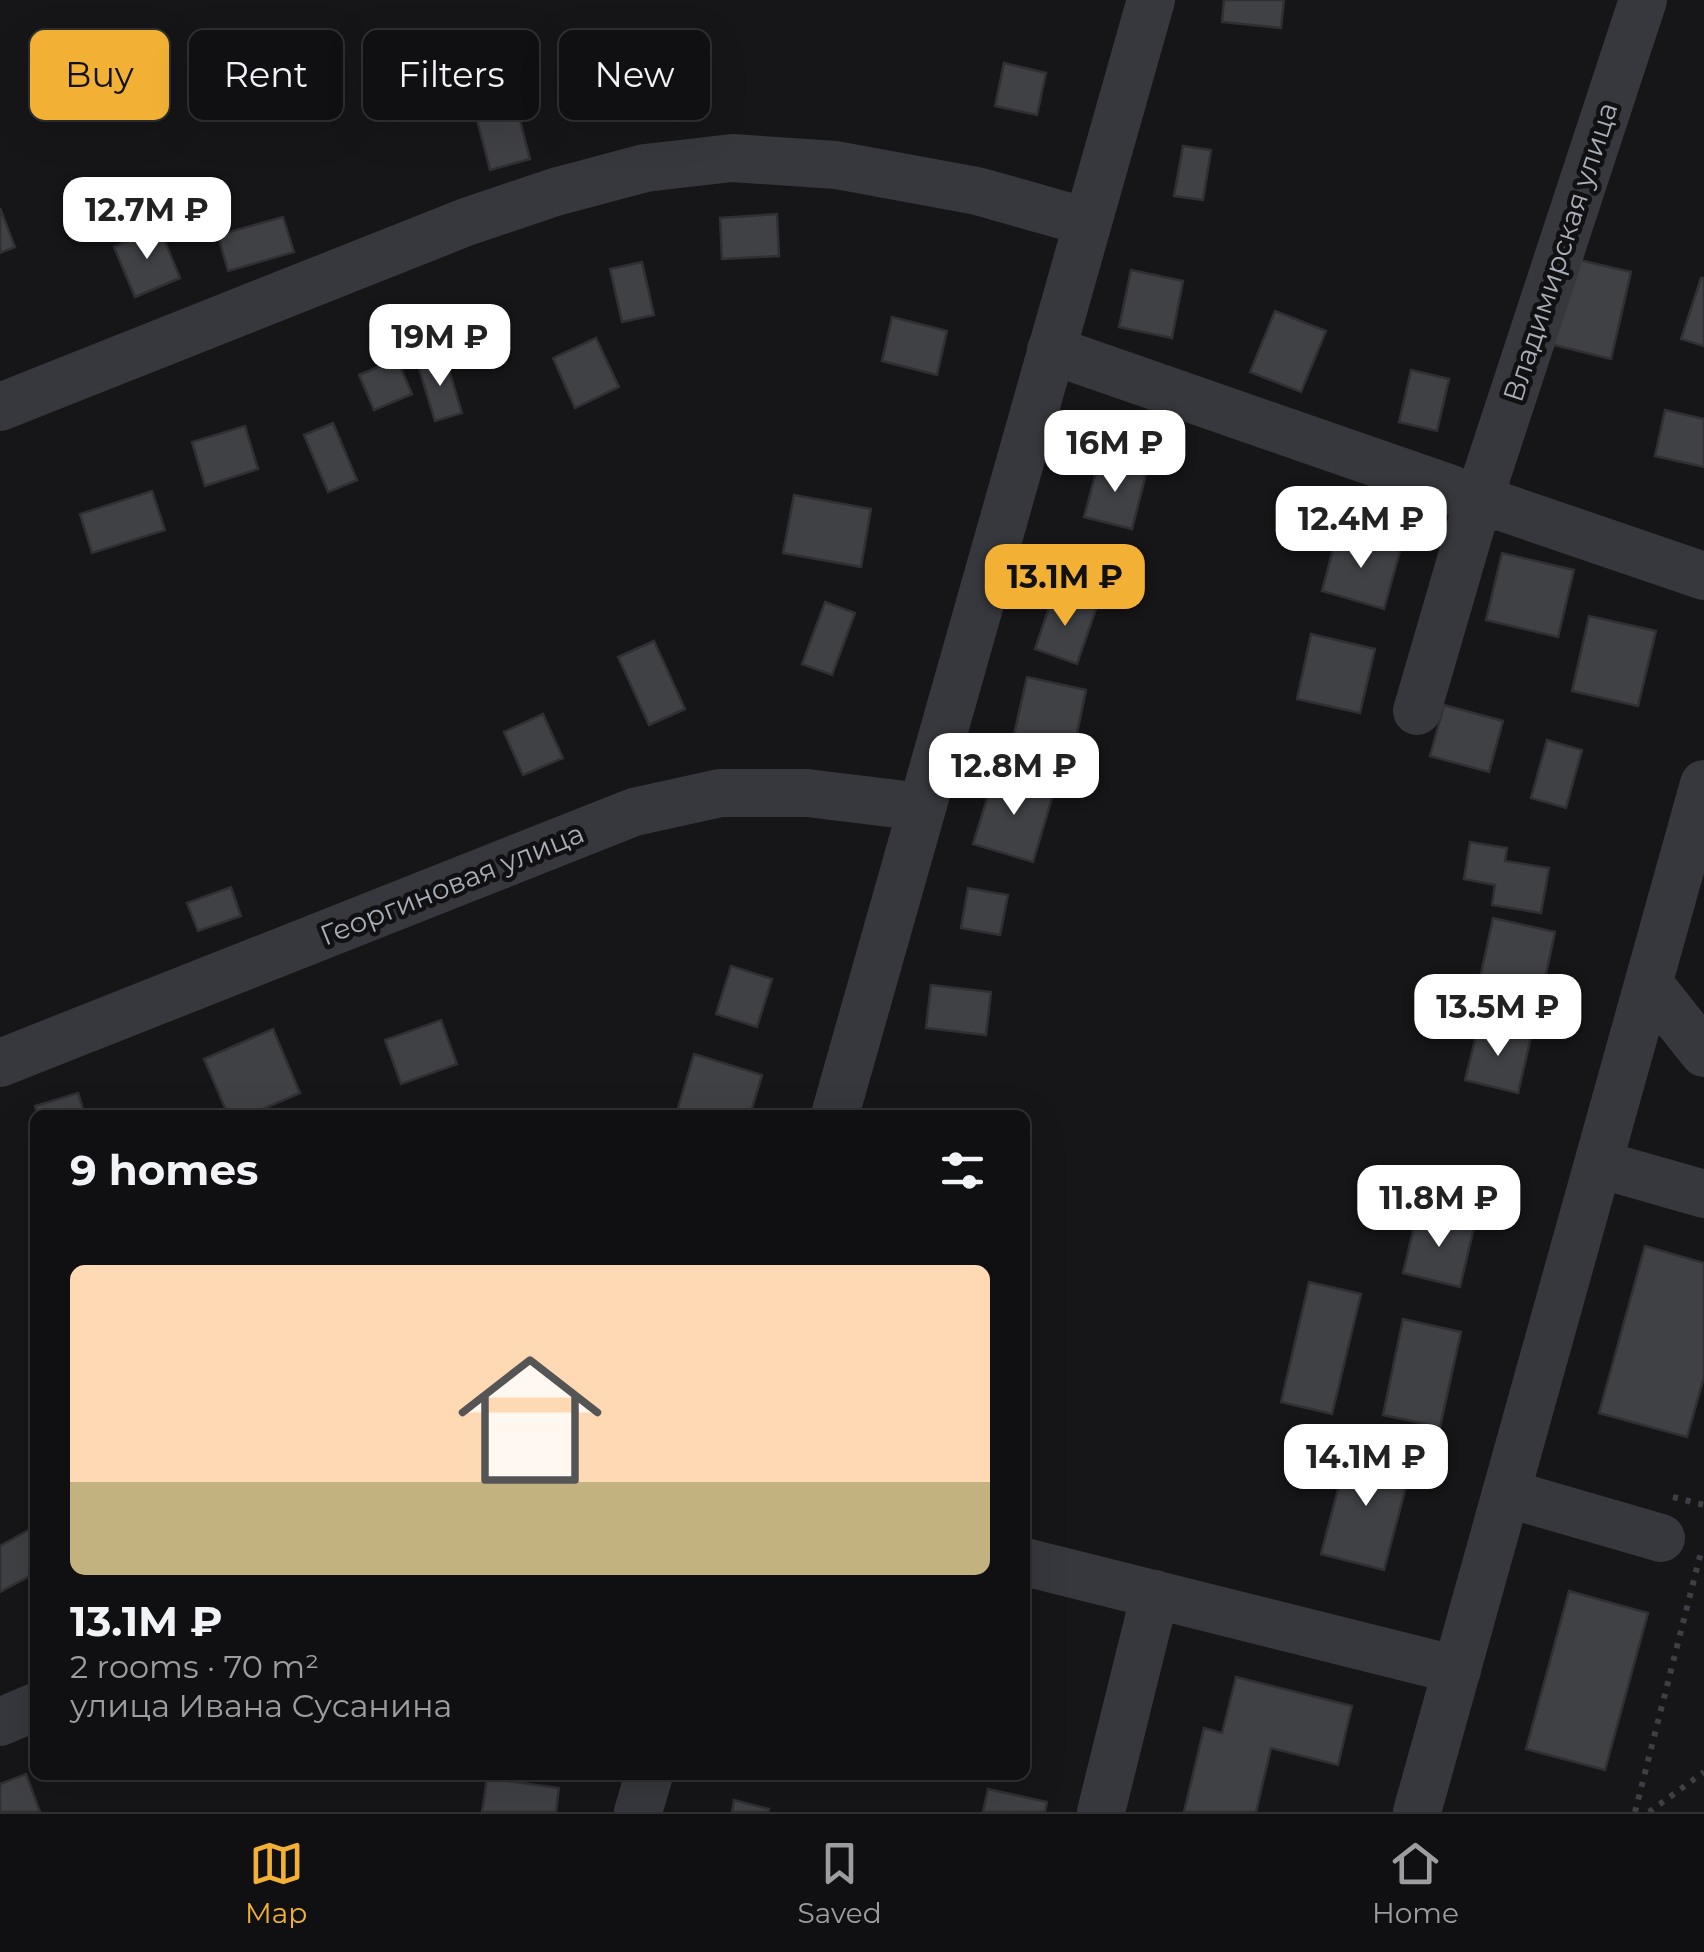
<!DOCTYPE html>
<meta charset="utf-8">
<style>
body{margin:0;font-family:Montserrat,sans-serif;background:#1e1e20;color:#f1f3f6;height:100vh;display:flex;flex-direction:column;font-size:38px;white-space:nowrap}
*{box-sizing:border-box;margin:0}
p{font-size:32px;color:#9c9d9f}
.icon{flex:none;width:55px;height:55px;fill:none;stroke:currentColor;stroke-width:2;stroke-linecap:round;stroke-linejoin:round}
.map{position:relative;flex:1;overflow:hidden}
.sheet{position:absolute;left:30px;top:1110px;width:1000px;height:670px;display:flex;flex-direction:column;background:#101012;border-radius:15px;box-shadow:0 10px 40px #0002,0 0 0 2px #303032}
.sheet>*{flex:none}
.guide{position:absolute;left:30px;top:30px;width:1000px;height:90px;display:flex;gap:20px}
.price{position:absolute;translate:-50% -85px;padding:0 22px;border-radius:20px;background:#fff;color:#222;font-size:32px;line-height:65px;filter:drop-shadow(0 2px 5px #0008)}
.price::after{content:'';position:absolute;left:50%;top:60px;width:30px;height:22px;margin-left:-15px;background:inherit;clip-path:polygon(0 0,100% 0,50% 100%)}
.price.current{background:#f2b134;color:#111}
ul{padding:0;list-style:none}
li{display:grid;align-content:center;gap:20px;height:530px;padding:0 40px}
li+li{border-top:2px solid #303032}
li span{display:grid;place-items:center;height:310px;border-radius:15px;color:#555}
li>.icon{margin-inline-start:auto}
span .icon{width:180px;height:180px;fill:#fffc;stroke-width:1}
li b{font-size:42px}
h2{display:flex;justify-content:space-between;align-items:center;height:120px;padding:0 40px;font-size:42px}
.chip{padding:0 35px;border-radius:15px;background:#101012;box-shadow:0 10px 40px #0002,0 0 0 2px #303032;font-size:35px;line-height:90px}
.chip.current{background:#f2b134;color:#111}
.menu{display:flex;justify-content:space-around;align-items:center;height:140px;border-top:2px solid #303032;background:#101012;font-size:28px;color:#9c9d9f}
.menu a{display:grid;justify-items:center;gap:5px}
.menu .current{color:#f2b134}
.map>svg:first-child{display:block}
.building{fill:#404145;stroke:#303034;stroke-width:2.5}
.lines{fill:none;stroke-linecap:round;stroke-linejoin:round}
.path{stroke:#3d3f44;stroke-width:6;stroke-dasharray:5 8;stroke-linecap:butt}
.minor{stroke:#37383d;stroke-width:48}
.labels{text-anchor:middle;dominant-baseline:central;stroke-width:9;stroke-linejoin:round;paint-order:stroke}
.street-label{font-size:28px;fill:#a8adb8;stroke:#111113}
</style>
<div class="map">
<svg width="1704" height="1812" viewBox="0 0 1704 1812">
<rect width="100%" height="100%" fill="#161618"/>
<g class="building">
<polygon points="1224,0 1284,0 1281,28 1222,22"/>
<polygon points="658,40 668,80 608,97 597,56"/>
<polygon points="1004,63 1046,73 1037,115 995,106"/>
<polygon points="517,109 530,159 490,170 477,120"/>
<polygon points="1183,146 1211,150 1203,200 1174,196"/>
<polygon points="0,208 15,247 0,253"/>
<polygon points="777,214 779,256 722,259 720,218"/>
<polygon points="283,217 294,252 228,271 218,235"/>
<polygon points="159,227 180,278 135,297 114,247"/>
<polygon points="1566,257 1631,272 1611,359 1546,343"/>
<polygon points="642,262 654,315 622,322 610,269"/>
<polygon points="1131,270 1183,281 1172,338 1119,327"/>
<polygon points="1701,278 1704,278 1704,346 1681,339"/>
<polygon points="1275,311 1326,331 1301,392 1250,372"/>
<polygon points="892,317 947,331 937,375 882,361"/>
<polygon points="596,338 619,387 575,408 553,358"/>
<polygon points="445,357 462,413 435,421 418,365"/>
<polygon points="397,359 412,394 374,410 359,375"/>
<polygon points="1411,370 1449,379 1437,431 1399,422"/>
<polygon points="1665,410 1704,419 1704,467 1655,456"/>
<polygon points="333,423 357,480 328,492 304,435"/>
<polygon points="245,426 258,469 205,486 192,442"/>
<polygon points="1099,461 1146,474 1132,529 1084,517"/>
<polygon points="152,491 165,530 92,553 80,514"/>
<polygon points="794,495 871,509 861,567 783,553"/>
<polygon points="1337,534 1400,551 1384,609 1322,591"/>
<polygon points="1502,553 1574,570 1558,637 1486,620"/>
<polygon points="1054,593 1096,609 1077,664 1035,649"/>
<polygon points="825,602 855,613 832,675 802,664"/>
<polygon points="1589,616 1656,631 1638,706 1572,691"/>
<polygon points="1311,634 1375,649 1360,713 1297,699"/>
<polygon points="654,641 685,709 649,725 618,657"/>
<polygon points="1027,677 1086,690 1073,752 1013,739"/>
<polygon points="1444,705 1503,721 1489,772 1430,756"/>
<polygon points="543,714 563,758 523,775 504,732"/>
<polygon points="1547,740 1582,750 1566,808 1531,798"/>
<polygon points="995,773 1054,791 1033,862 973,844"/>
<polygon points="1470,842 1507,848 1505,861 1549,868 1541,913 1492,905 1495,885 1464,879"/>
<polygon points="231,887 241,916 198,931 187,903"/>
<polygon points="968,888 1008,895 1000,935 961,928"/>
<polygon points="1493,918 1555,932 1541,997 1479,983"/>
<polygon points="731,966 772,979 757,1027 716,1014"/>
<polygon points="931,985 991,992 986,1035 926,1028"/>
<polygon points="441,1020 457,1064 401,1084 385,1040"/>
<polygon points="1479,1024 1531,1037 1518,1093 1465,1080"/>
<polygon points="273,1029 300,1093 249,1115 228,1115 204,1059"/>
<polygon points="694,1054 762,1075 750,1115 692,1115 677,1111"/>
<polygon points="78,1093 85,1115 38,1115 35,1106"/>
<polygon points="1417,1214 1474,1227 1460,1287 1403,1273"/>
<polygon points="1645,1246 1704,1263 1704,1377 1687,1437 1599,1413"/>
<polygon points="1309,1282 1361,1294 1332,1414 1281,1402"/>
<polygon points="1403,1319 1461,1332 1440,1427 1383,1415"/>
<polygon points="1349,1447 1412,1464 1384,1570 1321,1554"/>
<polygon points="34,1527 35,1573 0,1592 0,1546"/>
<polygon points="1569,1591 1648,1613 1605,1770 1526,1749"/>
<polygon points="1236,1677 1352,1706 1338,1765 1271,1748 1256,1812 1184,1812 1204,1728 1222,1733"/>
<polygon points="26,1774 40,1812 0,1812 0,1784"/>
<polygon points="487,1778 559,1788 556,1812 482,1812"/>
<polygon points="988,1789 1047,1802 1045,1812 983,1812"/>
<polygon points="734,1800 769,1809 768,1812 732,1812"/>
</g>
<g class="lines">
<g class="path">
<polyline points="1673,1497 1704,1505"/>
<polyline points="1635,1812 1701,1552"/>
<polyline points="1649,1812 1704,1772"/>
</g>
<g class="minor">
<polyline points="1051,350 1451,489 1477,505 1502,507 1704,576"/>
<polyline points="0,407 466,222 555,192 645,168 732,158 836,165 977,191 1087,222"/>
<polyline points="1417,711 1477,505 1643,0"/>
<polyline points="1649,984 1704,1053"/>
<polyline points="0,1063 634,812 720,793 807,793 922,807"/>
<polyline points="835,1115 1151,0"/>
<polyline points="1599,1164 1704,1194"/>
<polyline points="1506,1493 1661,1538"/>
<polyline points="1025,1562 1457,1670"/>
<polyline points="0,1722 35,1707"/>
<polyline points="638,1812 649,1775"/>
<polyline points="1101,1812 1155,1594"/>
<polyline points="1417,1812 1704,784"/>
</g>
</g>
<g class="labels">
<g class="street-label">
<text transform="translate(1560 252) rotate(-72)">Владимирская улица</text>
<text transform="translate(452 884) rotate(-22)">Георгиновая улица</text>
</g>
</g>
</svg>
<b class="price" style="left:147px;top:262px">12.7M ₽</b>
<b class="price" style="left:440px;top:389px">19M ₽</b>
<b class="price" style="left:1115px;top:495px">16M ₽</b>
<b class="price" style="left:1361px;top:571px">12.4M ₽</b>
<b class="price current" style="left:1065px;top:629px">13.1M ₽</b>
<b class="price" style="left:1014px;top:818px">12.8M ₽</b>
<b class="price" style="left:1498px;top:1059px">13.5M ₽</b>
<b class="price" style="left:1439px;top:1250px">11.8M ₽</b>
<b class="price" style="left:1366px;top:1509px">14.1M ₽</b>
<div class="guide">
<a class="chip current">Buy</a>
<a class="chip">Rent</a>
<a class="chip">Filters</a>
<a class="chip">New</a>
</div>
<section class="sheet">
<h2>9 homes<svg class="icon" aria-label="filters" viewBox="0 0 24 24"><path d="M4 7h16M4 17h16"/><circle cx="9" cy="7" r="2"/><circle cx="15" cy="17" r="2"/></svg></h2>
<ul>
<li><span style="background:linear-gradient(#ffd9b3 70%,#c2b280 0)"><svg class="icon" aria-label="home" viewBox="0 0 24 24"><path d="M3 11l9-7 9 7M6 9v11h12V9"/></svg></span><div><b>13.1M ₽</b><p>2 rooms · 70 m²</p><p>улица Ивана Сусанина</p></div></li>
</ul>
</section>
</div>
<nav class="menu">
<a class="current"><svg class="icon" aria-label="map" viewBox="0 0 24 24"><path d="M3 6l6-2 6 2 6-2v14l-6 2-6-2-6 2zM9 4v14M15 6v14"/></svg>Map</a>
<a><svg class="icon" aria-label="saved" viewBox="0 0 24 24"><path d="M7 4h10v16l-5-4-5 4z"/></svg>Saved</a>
<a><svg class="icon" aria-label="home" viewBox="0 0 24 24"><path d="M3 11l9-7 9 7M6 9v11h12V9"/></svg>Home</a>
</nav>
